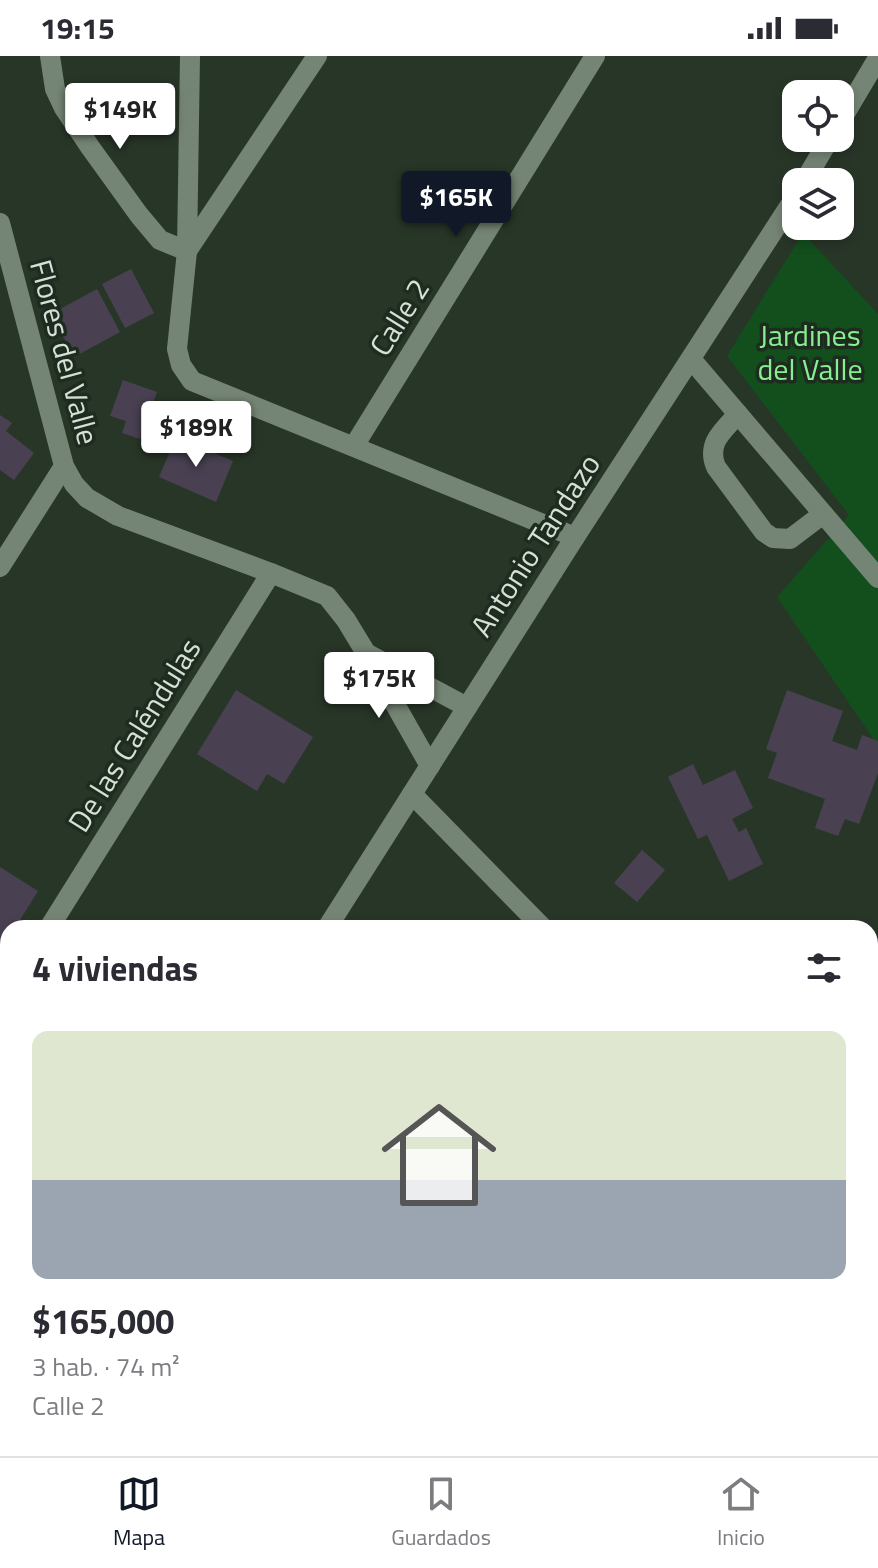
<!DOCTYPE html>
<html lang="es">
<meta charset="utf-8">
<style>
body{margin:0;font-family:"Titillium Web",sans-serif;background:#f7f7f7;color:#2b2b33;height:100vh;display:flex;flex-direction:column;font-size:30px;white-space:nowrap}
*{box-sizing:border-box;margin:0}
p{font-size:26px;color:#7c7c81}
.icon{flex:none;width:44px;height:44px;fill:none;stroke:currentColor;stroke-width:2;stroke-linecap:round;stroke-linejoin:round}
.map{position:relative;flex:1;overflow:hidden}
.side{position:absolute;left:0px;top:864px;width:878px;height:536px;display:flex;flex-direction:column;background:#fff;border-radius:24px 24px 0 0;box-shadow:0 4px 12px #0003}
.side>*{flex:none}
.fabs{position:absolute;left:782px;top:24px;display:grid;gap:16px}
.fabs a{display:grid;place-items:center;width:72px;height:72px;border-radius:16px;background:#fff;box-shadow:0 4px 12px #0003;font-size:40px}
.price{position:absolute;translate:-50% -68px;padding:0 18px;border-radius:8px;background:#fff;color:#222;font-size:26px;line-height:52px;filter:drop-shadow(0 2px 4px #0008)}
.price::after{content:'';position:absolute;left:50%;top:48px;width:24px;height:18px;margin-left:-12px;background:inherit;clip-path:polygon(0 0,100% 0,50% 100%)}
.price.active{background:#111827;color:#fff}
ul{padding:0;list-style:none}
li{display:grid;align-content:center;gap:16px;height:424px;padding:0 32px}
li+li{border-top:2px solid #e1e1e2}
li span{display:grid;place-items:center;height:248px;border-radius:16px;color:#555}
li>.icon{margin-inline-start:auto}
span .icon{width:144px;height:144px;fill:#fffc;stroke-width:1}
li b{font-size:34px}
h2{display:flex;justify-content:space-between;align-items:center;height:96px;padding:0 32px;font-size:34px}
.status{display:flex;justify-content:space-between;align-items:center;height:56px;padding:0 40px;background:#fff;direction:ltr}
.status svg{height:22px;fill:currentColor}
.dock{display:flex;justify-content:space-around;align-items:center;height:112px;border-top:2px solid #e1e1e2;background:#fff;font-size:22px;color:#7c7c81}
.dock a{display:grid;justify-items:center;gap:4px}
.dock .active{color:#111827}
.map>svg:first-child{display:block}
.green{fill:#134f1d}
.building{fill:#494152}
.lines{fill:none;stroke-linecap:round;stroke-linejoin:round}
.minor{stroke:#758575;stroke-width:20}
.labels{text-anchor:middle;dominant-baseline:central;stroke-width:7;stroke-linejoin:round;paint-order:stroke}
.street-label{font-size:30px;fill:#d7e0d7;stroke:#1e2c1f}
.park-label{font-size:30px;fill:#88ee91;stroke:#1e2c1f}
</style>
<div class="status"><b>19:15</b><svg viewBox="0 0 49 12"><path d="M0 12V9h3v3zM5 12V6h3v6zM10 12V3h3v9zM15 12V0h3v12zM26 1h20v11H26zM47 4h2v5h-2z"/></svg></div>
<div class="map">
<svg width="878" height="1400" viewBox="0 0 878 1400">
<rect width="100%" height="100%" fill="#283628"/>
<polygon class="green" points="803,177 878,258 878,690 777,541 849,459 727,300"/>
<g class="building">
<polygon points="131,213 154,257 125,272 102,228"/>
<polygon points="97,233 120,276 74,301 51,258"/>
<polygon points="123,324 157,336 140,383 122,377 126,365 110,360"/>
<polygon points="0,359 12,367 6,375 34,397 14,424 0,414"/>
<polygon points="176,381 233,405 216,446 159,421"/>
<polygon points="236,634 313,681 284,728 267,718 257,735 197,698"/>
<polygon points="787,634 843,655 832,685 857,694 862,679 878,685 878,717 859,768 845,763 838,780 815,772 825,743 768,722 777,697 766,693"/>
<polygon points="693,708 703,729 735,714 753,752 732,763 739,776 746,772 763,808 729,825 707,779 698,783 668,721"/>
<polygon points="642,794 665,814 637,846 614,827"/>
<polygon points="0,811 38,835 15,872 8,872 8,882 0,895"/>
<polygon points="870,893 876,900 878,898 878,972 870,978"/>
<polygon points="875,1205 878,1208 878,1245 870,1233 870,1210"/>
<polygon points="251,1392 259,1392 260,1394 267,1392 272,1400 241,1400"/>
</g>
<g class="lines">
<g class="minor">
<polyline points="50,0 55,33 64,52 90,91 139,159 160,184 187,195 317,0"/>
<polyline points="190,0 187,195 177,293 181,309 192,325 575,481"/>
<polyline points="840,66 878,2"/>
<polyline points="804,126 830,82"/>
<polyline points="0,167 64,410 74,428 87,442 118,460 271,517 327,540 346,564 366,597 430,710"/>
<polyline points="691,303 878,522"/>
<path d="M738 358C723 375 706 387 716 411L764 476 773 482 790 483 823 458"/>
<polyline points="354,390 595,0"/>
<polyline points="0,511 64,410"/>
<polyline points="366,597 467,651"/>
<polyline points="412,738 543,872"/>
<polyline points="49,872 271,517"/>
<polyline points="327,872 575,481 796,140"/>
<polyline points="0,949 8,937"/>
<polyline points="0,1344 8,1339"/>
</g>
</g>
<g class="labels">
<g class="street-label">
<text transform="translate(399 261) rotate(-58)">Calle 2</text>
<text transform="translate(65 296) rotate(75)">Flores del Valle</text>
<text transform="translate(535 489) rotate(-57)">Antonio Tandazo</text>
<text transform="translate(134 679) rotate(-58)">De las Caléndulas</text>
</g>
<g class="park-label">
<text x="810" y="279">Jardines<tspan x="810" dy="34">del Valle</tspan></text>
</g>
</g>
</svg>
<div class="fabs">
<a><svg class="icon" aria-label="locate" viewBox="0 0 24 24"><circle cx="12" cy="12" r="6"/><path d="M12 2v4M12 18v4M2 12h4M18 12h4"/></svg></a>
<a><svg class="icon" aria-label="layers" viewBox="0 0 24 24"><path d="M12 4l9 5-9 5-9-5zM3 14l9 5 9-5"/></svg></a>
</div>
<b class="price" style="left:120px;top:95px">$149K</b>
<b class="price active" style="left:456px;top:183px">$165K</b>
<b class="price" style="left:196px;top:413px">$189K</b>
<b class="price" style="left:379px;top:664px">$175K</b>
<section class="side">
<h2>4 viviendas<svg class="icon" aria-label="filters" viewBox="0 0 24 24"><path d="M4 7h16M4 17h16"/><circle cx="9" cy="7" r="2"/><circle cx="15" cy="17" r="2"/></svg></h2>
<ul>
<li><span style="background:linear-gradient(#dfe7d0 60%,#9aa5b1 0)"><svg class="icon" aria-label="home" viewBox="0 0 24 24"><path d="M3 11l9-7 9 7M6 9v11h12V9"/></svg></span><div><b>$165,000</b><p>3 hab. · 74 m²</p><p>Calle 2</p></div></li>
</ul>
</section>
</div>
<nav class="dock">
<a class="active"><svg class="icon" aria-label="map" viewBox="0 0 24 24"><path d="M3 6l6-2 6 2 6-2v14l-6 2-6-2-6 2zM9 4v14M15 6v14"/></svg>Mapa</a>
<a><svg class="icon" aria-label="saved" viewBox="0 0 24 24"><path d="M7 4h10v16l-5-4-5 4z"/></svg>Guardados</a>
<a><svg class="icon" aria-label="home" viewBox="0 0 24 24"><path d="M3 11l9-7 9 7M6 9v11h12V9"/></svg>Inicio</a>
</nav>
